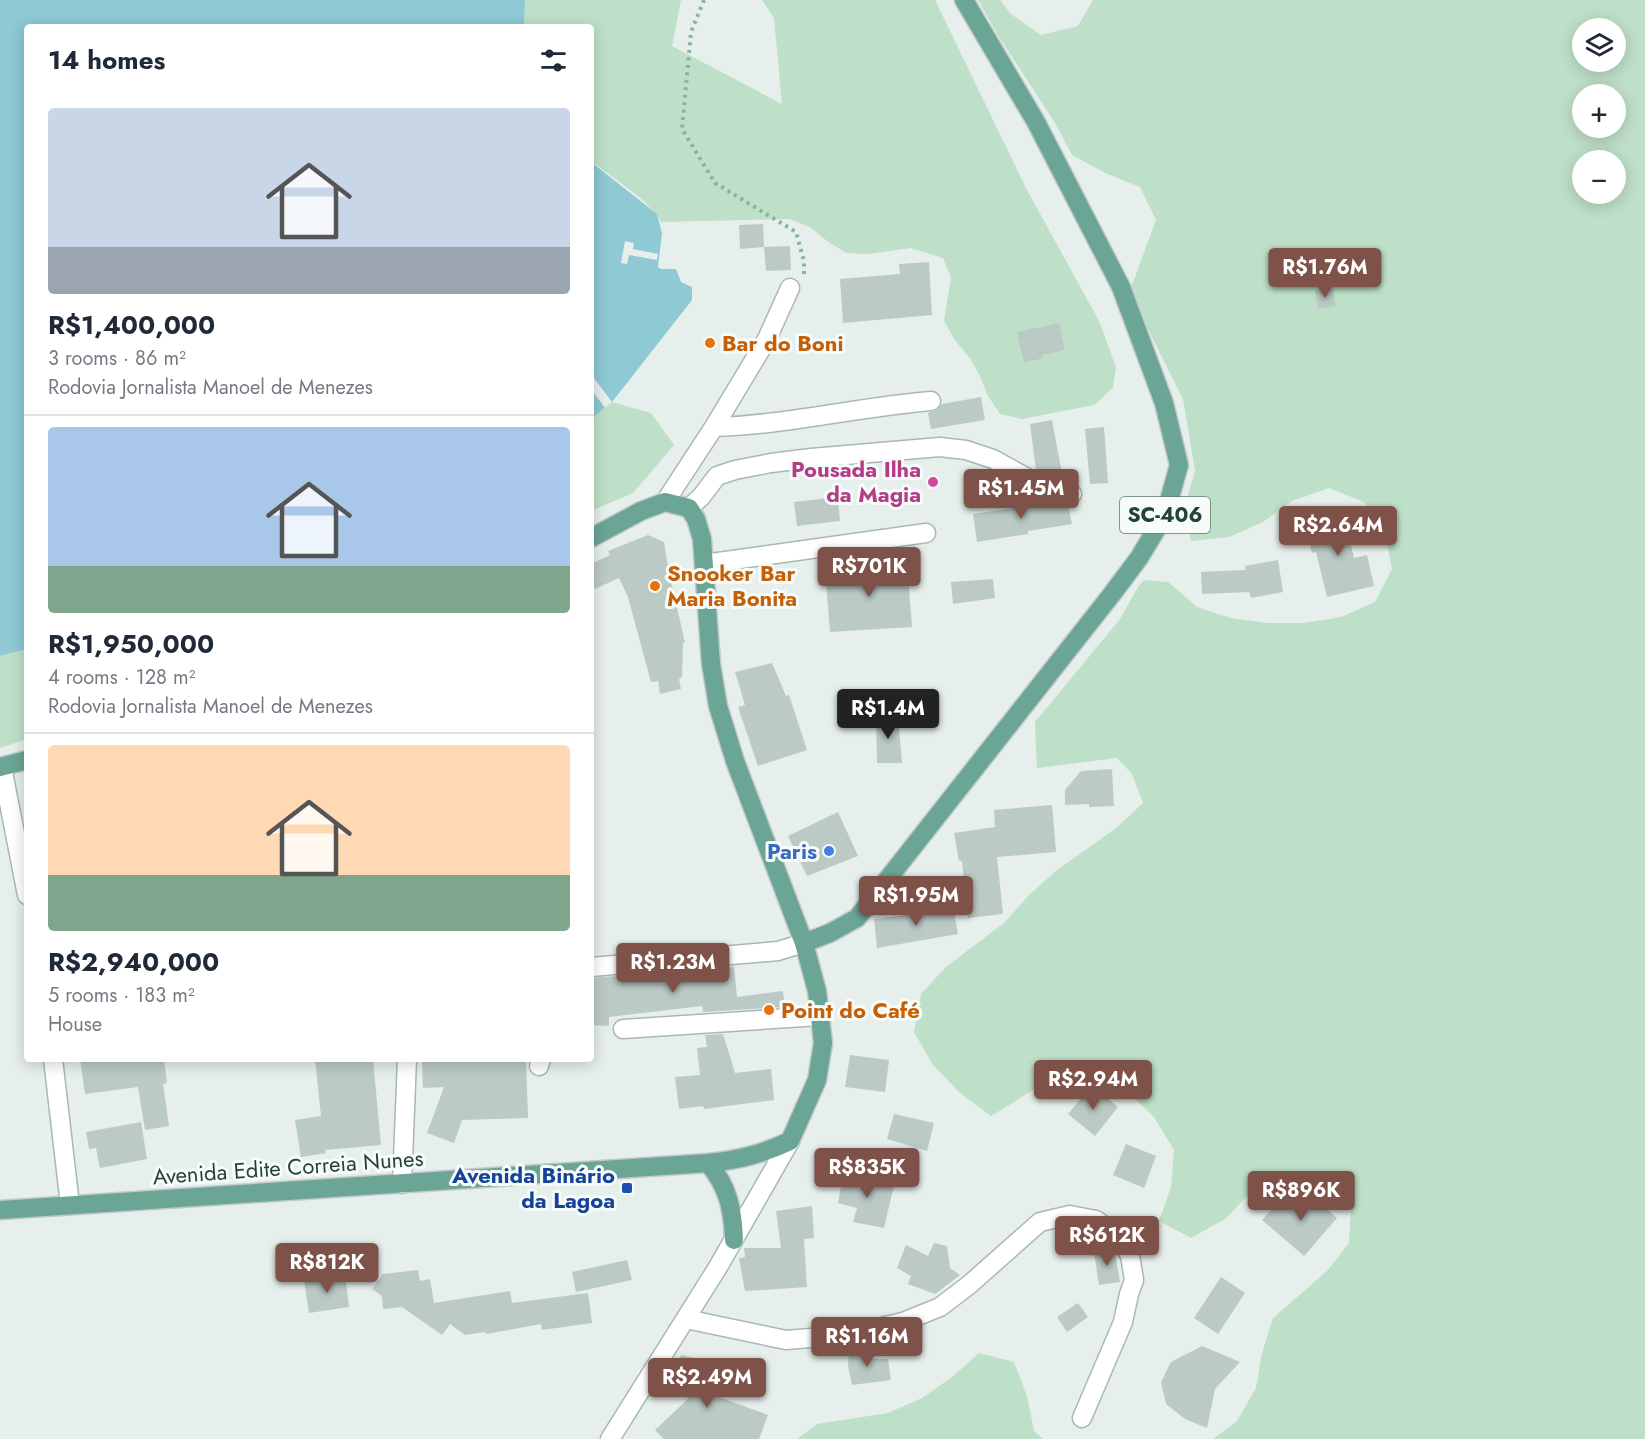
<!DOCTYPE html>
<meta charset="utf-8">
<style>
body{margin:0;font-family:Jost,sans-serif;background:#f6f6f7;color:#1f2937;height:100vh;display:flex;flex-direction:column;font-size:22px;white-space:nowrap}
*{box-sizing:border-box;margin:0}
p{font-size:20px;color:#747a83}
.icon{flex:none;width:33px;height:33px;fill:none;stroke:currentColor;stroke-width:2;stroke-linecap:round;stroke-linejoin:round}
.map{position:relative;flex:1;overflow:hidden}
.drawer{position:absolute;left:24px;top:24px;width:570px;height:1038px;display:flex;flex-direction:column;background:#fff;border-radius:6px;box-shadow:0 3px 15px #0003}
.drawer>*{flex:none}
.tools{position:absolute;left:1572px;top:18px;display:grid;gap:12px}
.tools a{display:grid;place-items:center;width:54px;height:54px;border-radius:50%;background:#fff;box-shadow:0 3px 15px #0003;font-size:30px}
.price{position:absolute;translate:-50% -51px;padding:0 14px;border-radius:6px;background:#7f5249;color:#fff;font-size:20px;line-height:39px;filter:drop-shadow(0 2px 3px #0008)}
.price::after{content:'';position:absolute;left:50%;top:36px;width:18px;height:14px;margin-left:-9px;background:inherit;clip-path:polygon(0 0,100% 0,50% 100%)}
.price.current{background:#222;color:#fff}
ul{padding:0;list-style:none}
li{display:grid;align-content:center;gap:12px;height:318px;padding:0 24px}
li+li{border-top:2px solid #e0e1e3}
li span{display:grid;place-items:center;height:186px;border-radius:6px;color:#555}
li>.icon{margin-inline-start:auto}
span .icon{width:108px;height:108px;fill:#fffc;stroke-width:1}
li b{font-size:26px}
h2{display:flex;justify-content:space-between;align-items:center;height:72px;padding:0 24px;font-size:26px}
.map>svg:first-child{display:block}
.green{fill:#bfe0c8;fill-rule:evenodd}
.water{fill:#8ec9d4}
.pier{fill:#e6efeb}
.building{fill:#bbcac4}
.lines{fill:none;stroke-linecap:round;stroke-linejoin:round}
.minor-casing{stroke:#a8b8b2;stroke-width:21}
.major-casing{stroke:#c2cac8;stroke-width:21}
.path{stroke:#86b3a5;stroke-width:4;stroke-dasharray:3 4.5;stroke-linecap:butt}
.minor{stroke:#fff;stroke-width:18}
.major{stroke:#6aa596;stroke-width:18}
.food-dot{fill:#e8710a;stroke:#f7fbf9;stroke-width:2}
.hotel-dot{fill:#d1479c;stroke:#f7fbf9;stroke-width:2}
.shop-dot{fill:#3f7fe0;stroke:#f7fbf9;stroke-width:2}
.transit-dot{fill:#1a4fb4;stroke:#f7fbf9;stroke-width:2}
.labels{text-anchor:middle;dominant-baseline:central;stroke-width:6;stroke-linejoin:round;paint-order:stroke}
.shield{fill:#f7fbf9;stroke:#637a73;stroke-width:1.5}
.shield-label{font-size:21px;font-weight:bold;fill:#24423a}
.food-label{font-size:22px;font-weight:bold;fill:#c56008;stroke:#f7fbf9;text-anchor:start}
.hotel-label{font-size:22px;font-weight:bold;fill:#b23c85;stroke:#f7fbf9;text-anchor:end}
.shop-label{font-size:22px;font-weight:bold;fill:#366cbe;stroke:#f7fbf9;text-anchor:end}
.street-label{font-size:22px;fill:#24423a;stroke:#f7fbf9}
.transit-label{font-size:22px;font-weight:bold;fill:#164399;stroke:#f7fbf9;text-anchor:end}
</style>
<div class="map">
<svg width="1645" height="1439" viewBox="0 0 1645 1439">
<rect width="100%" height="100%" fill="#e6efeb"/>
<g class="green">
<path d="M525 0H681L672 46 782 104 774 18 762 0H935L1026 188 1099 321 1116 367 1113 388 1094 405 1022 419 1000 414 988 396 980 376 969 357 955 340 944 321 951 277 943 258 911 248 868 254 846 253 827 241 810 227 789 219 661 222C653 203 609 175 591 161V27H524Z"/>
<path d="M978 0H1000L1011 14 1041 35 1078 26 1093 0H1645V1439H1213L1237 1421 1256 1388 1262 1353 1273 1318 1327 1271 1349 1243 1351 1205 1324 1180 1286 1178 1251 1192 1225 1219 1191 1238 1159 1221 1171 1187 1174 1150 1154 1117 1128 1092 1092 1073 1056 1076 991 1116 960 1093 933 1065 914 1032 921 994 946 967 1005 922 1029 895 1056 871 1116 828 1143 803 1132 774 1117 758 1037 768 1035 722 1120 619 1138 587 1144 580 1168 582 1197 607 1231 618 1268 623H1304L1341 617 1375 602 1392 569 1385 533 1364 502 1329 488 1292 501 1263 522 1229 537 1191 541 1185 505 1195 471 1183 399 1146 325 1131 288 1156 220 1140 187 1105 173 1072 155 1055 123 999 37ZM1582 28H1616V62H1582ZM1582 94H1616V128H1582ZM1582 160H1616V194H1582Z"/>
<polygon points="612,402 651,413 674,445 633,493 591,511 591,419"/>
<polygon points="27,649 27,739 0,748 0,656"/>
<polygon points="979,1353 1014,1362 1027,1396 1034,1431 1043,1439 797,1439 817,1424 888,1413 922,1398 952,1377"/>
</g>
<g class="water">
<polygon points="0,0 525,0 524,27 27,27 27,649 0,656"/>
<polygon points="591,162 657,214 662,233 658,267 661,269 676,269 681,282 692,287 692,300 612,402 591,419"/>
</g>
<g class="pier">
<polygon points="625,241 634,243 633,249 658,254 657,260 629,255 627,264 621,263"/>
<polygon points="591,374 612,402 605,408 591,389"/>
</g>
<g class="building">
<polygon points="763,224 764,247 740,249 739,225"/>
<polygon points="790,246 791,270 766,271 764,247"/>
<polygon points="929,262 932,315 843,323 840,279 900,274 899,264"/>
<polygon points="1333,289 1336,306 1318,309 1315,291"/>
<polygon points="1059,323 1065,350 1042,355 1043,358 1024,363 1017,332"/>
<polygon points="981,397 985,420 931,429 928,413 937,410 942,404"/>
<polygon points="1052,420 1063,479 1044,472 1043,470 1036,470 1030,424"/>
<polygon points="1104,427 1108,483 1090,484 1085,429"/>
<polygon points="838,497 840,521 797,526 794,502"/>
<polygon points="1047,497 1068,505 1072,524 1028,531 1028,534 977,542 973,514 1048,503"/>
<polygon points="1344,515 1354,558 1367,555 1374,586 1327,597 1316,552 1312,553 1305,524"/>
<polygon points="648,535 664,542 669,572 685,643 683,643 682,677 679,679 681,689 660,694 658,681 651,682 628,597 619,578 595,589 591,580 591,564 610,555 608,551"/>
<polygon points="1278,560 1283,592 1251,598 1249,592 1202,594 1201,572 1246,570 1245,566"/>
<polygon points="907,563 912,627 830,632 825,570"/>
<polygon points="993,579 995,598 953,604 951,582"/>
<polygon points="772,663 786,696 789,695 807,750 758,766 738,707 745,705 735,672"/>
<polygon points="876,695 877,714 853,715 854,696"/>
<polygon points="898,716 902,763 877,763 876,717"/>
<polygon points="1112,769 1114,806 1089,807 1089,804 1065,805 1065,790 1081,771"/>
<polygon points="1052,805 1056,852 997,857 1003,914 968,918 962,861 959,861 954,833 995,827 994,810"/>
<polygon points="838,812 858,856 807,876 788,836"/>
<polygon points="953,905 958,934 877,948 874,919 915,914 915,912"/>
<polygon points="734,967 737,997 783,991 785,1007 703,1012 702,1006 609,1017 609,1026 591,1025 591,978 669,972 669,975"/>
<polygon points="723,1034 735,1073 771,1069 774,1100 704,1109 703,1106 679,1109 675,1077 700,1075 697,1048 707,1047 705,1035"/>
<polygon points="850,1055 889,1060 885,1092 845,1087"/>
<polygon points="80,1059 164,1059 167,1083 163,1084 169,1126 145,1130 138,1087 85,1094"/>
<polygon points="315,1059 373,1059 381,1145 325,1150 326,1153 301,1157 295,1120 321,1116"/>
<polygon points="422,1059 526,1059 528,1118 462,1120 454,1143 427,1133 444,1087 423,1088"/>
<polygon points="1092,1085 1118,1107 1095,1136 1068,1114"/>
<polygon points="894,1114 934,1123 927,1151 887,1139"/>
<polygon points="141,1122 147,1159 100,1168 96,1148 89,1149 86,1132"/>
<polygon points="1126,1144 1156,1156 1144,1188 1113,1175"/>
<polygon points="843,1174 895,1181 884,1228 853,1222 857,1208 838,1203"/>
<polygon points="1307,1192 1337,1218 1304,1256 1262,1220 1280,1200 1291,1209"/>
<polygon points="812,1206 814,1238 804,1239 807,1287 745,1291 739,1258 745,1257 744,1248 781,1248 776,1211"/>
<polygon points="934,1243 947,1246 950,1268 960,1275 935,1294 908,1284 911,1276 897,1268 906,1245 928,1256"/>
<polygon points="1113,1249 1115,1253 1120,1282 1099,1285 1094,1252"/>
<polygon points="627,1260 632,1280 576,1292 572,1272"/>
<polygon points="418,1270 420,1281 430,1279 434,1303 510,1291 512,1303 588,1293 592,1323 542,1330 541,1324 486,1334 485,1332 465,1335 450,1324 442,1335 402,1307 383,1309 382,1296 372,1289 383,1274"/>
<polygon points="345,1275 349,1307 309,1313 304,1281"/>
<polygon points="1221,1277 1245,1293 1218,1334 1194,1318"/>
<polygon points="1078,1303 1088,1317 1067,1332 1057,1317"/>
<polygon points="1202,1346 1240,1362 1215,1389 1207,1428 1185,1419 1166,1404 1161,1382 1171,1362"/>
<polygon points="869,1348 871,1359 888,1359 891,1380 852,1385 848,1366 849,1349"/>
<polygon points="681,1355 713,1363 705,1392 768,1415 759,1439 664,1439 655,1430 689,1398 671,1393"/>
</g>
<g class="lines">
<g class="minor-casing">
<g id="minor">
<path d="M714 427C787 425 858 407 931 401"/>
<polyline points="665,502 714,427 767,339 790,288"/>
<polyline points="689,508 701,497 717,476 735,470 771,463 811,458 940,447 966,450 993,459 1029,479 1072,494"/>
<polyline points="704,564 926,533"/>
<polyline points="2,767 27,895"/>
<polyline points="591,967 778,951 804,943"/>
<polyline points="623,1029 820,1016"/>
<polyline points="53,1059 70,1205"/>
<polyline points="539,1066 541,1059"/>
<polyline points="402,1184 407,1059"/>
<polyline points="686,1319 786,1340 823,1337 864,1331 903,1322 940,1307 969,1285 1040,1222 1070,1215 1096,1220 1117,1235 1130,1255 1134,1280 1129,1294 1123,1322 1082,1418"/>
<polyline points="610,1439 718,1267 790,1141"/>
</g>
</g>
<g class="major-casing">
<g id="major">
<polyline points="0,767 27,760"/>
<polyline points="804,943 830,933 857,918 1112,594 1139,558 1165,515 1179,465 1164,403 1121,287 1036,122 964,0"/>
<path d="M708 1163C728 1186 733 1210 734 1240"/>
<path d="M0 1210 708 1163C739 1160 762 1154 790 1141L817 1080 823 1043 817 991 804 943 735 761 718 706 711 664 702 539 696 519 689 508 665 502 641 511 591 538"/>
</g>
</g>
<polyline class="path" points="704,0 691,32 682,129 715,183 796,232 804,261 804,276"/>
<use href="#minor" class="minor"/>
<use href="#major" class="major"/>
</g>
<g class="food-dot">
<circle cx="710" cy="343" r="6"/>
<circle cx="655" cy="586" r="6"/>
<circle cx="769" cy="1010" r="6"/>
</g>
<circle class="hotel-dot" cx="933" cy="482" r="6"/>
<circle class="shop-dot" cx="829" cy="851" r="6"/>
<rect class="transit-dot" x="621" y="1182" width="12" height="12" rx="3"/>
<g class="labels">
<rect class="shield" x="1120" y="497" width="90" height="36" rx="4.5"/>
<g class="shield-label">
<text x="1165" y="515">SC-406</text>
</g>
<g class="food-label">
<text x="722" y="343">Bar do Boni</text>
<text x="667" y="573">Snooker Bar<tspan x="667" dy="25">Maria Bonita</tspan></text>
<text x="781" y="1010">Point do Café</text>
</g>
<g class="hotel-label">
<text x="921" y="469">Pousada Ilha<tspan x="921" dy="25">da Magia</tspan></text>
</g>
<g class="shop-label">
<text x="817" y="851">Paris</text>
</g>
<g class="street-label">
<text transform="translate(288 1167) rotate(-4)">Avenida Edite Correia Nunes</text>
</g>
<g class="transit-label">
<text x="615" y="1175">Avenida Binário<tspan x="615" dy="25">da Lagoa</tspan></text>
</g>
</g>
</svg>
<div class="tools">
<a><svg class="icon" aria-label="layers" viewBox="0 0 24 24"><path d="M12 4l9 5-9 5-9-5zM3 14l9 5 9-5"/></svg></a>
<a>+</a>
<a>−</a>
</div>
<b class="price" style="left:1325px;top:299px">R$1.76M</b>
<b class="price" style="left:1021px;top:520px">R$1.45M</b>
<b class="price" style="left:1338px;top:557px">R$2.64M</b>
<b class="price" style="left:869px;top:598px">R$701K</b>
<b class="price current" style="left:888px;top:740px">R$1.4M</b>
<b class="price" style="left:916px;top:927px">R$1.95M</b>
<b class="price" style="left:673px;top:994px">R$1.23M</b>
<b class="price" style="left:1093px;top:1111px">R$2.94M</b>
<b class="price" style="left:867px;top:1199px">R$835K</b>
<b class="price" style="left:1301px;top:1222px">R$896K</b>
<b class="price" style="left:1107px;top:1267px">R$612K</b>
<b class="price" style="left:327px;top:1294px">R$812K</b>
<b class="price" style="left:867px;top:1368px">R$1.16M</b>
<b class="price" style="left:707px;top:1409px">R$2.49M</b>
<section class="drawer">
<h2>14 homes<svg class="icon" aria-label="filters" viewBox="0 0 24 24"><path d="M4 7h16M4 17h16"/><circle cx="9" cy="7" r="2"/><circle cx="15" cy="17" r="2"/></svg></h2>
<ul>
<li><span style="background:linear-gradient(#c9d6e8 75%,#9aa5b1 0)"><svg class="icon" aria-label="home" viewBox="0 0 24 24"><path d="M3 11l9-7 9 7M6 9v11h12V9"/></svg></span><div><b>R$1,400,000</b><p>3 rooms · 86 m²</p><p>Rodovia Jornalista Manoel de Menezes</p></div></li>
<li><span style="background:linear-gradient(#a9c7e8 75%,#7fa58c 0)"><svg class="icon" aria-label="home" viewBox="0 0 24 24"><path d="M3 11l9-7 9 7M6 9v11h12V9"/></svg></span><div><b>R$1,950,000</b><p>4 rooms · 128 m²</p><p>Rodovia Jornalista Manoel de Menezes</p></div></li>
<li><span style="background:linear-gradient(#ffd9b3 70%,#7fa58c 0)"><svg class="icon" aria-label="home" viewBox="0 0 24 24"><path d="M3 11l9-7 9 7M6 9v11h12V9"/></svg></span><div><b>R$2,940,000</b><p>5 rooms · 183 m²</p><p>House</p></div></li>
</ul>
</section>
</div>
